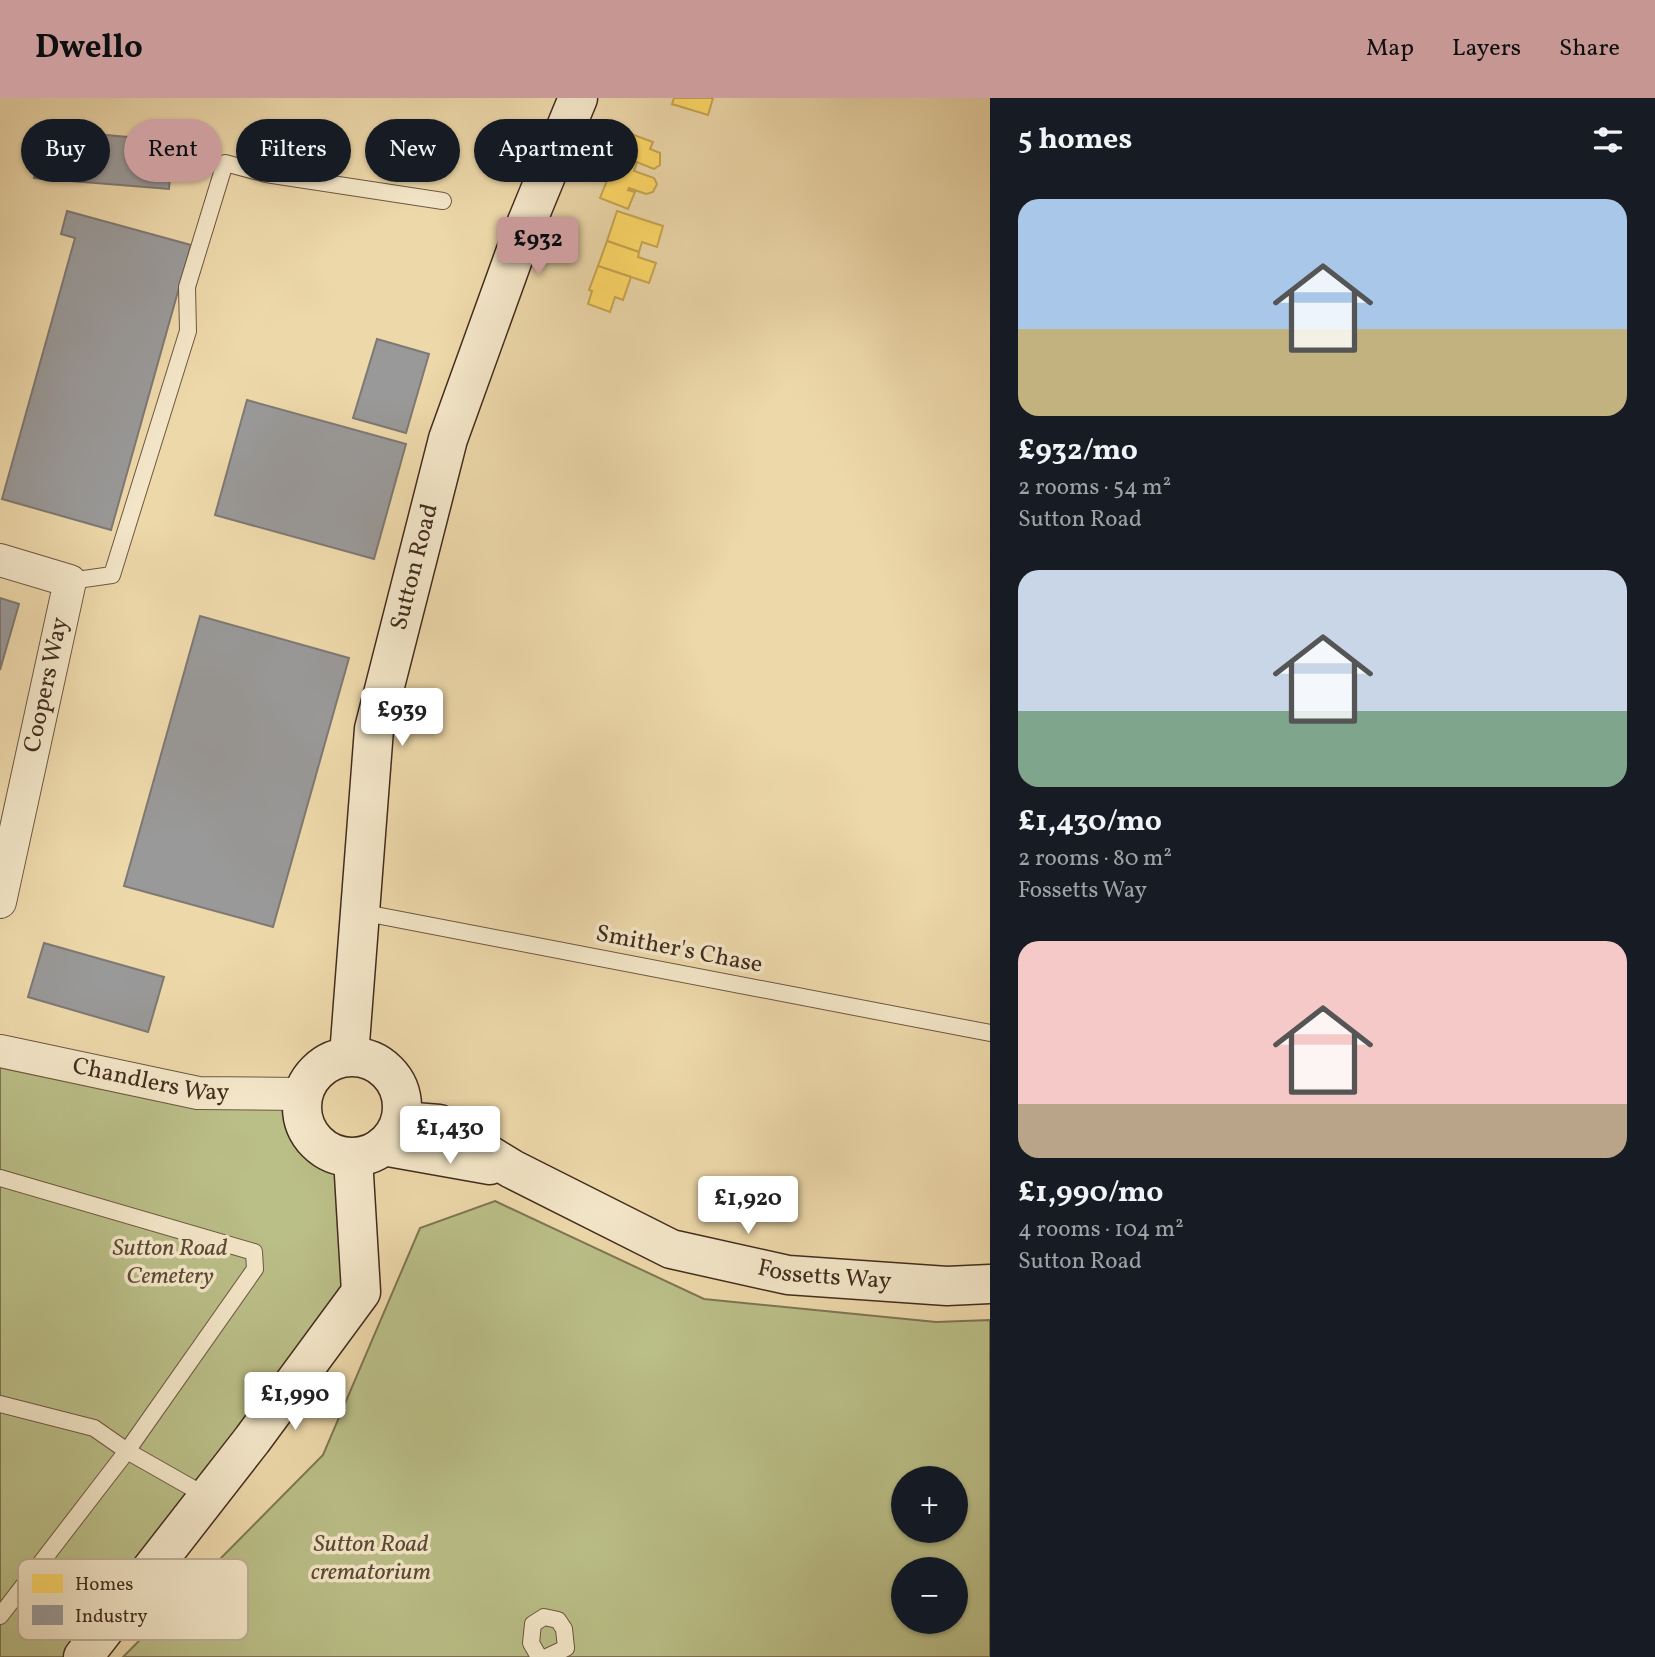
<!DOCTYPE html>
<meta charset="utf-8">
<style>
body{margin:0;font-family:Vollkorn,serif;background:#242831;color:#f1f3f6;height:100vh;display:flex;flex-direction:column;font-size:26px;white-space:nowrap}
*{box-sizing:border-box;margin:0}
p{font-size:23px;color:#9ea1a6}
.icon{flex:none;width:38px;height:38px;fill:none;stroke:currentColor;stroke-width:2;stroke-linecap:round;stroke-linejoin:round}
.map{position:relative;flex:1;overflow:hidden}
.details{display:flex;flex-direction:column;background:#171b24;width:665px}
.details>*{flex:none}
.top-card{position:absolute;left:21px;top:21px;width:665px;height:63px;display:flex;gap:14px}
.controls{position:absolute;left:891px;top:1368px;display:grid;gap:14px}
.controls a{display:grid;place-items:center;width:77px;height:77px;border-radius:50%;background:#171b24;box-shadow:0 2px 5px #0004;font-size:35px}
.price{position:absolute;translate:-50% -60px;padding:0 16px;border-radius:7px;background:#fff;color:#222;font-size:23px;line-height:46px;filter:drop-shadow(0 2px 4px #0008)}
.price::after{content:'';position:absolute;left:50%;top:42px;width:21px;height:16px;margin-left:-10px;background:inherit;clip-path:polygon(0 0,100% 0,50% 100%)}
.price.selected{background:#c59692;color:#111}
ul{padding:0;list-style:none}
li{display:grid;align-content:center;gap:14px;height:371px;padding:0 28px}
li span{display:grid;place-items:center;height:217px;border-radius:21px;color:#555}
li>.icon{margin-inline-start:auto}
span .icon{width:126px;height:126px;fill:#fffc;stroke-width:1}
li b{font-size:30px}
h2{display:flex;justify-content:space-between;align-items:center;height:84px;padding:0 28px;font-size:30px}
.pill{padding:0 24px;border-radius:32px;background:#171b24;box-shadow:0 2px 5px #0004;font-size:24px;line-height:63px}
.pill.selected{background:#c59692;color:#111}
header{display:flex;align-items:center;gap:42px;box-sizing:border-box;height:98px;padding:0 35px;background:#c59692;color:#111}
header strong{font-size:33px}
nav{display:flex;gap:38px;margin-inline-start:auto;font-size:24px}
main{display:flex;flex:1;min-height:0}
.map>svg:first-child{display:block}
.green{fill:#babe87;stroke:#7e7552;stroke-width:2;fill-rule:evenodd}
.homes{fill:#ffd966;stroke:#c7a550;stroke-width:2}
.industry{fill:#999;stroke:#7f7874;stroke-width:2}
.lines{fill:none;stroke-linecap:round;stroke-linejoin:round}
.lane-casing{stroke:#6e5741;stroke-width:18}
.street-casing{stroke:#6e5741;stroke-width:34}
.secondary-casing{stroke:#432c1e;stroke-width:41}
.lane{stroke:#f3e6c8;stroke-width:16}
.street{stroke:#f3e6c8;stroke-width:32}
.secondary{stroke:#f3e6c8;stroke-width:38}
.labels{text-anchor:middle;dominant-baseline:central;stroke-width:7;stroke-linejoin:round;paint-order:stroke}
.street-label{font-size:24px;fill:#432c1e;stroke:#f3e6c8}
.park-label{font-size:24px;font-style:italic;fill:#5b4933;stroke:#f3e6c8}
.key{fill:#f3e6c8;stroke:#beae95;stroke-width:2}
.key-label{font-size:19px;fill:#432c1e}
</style>
<header>
<strong>Dwello</strong>
<nav><a>Map</a><a>Layers</a><a>Share</a></nav>
</header>
<main>
<div class="map">
<svg width="990" height="1559" viewBox="0 0 990 1559">
<rect width="100%" height="100%" fill="#edd8aa"/>
<filter id="stains"><feTurbulence type="fractalNoise" baseFrequency=".00286" numOctaves="4"/><feColorMatrix values="0 0 0 0 .2 0 0 0 0 .09 0 0 0 0 .02 0 0 0 .5 -.17"/></filter>
<radialGradient id="worn" r=".72"><stop offset=".6" stop-color="#630" stop-opacity="0"/><stop offset="1" stop-color="#630" stop-opacity=".3"/></radialGradient>
<g class="green">
<polygon points="0,953 302,996 304,1028 324,1052 353,1060 361,1194 83,1559 0,1559"/>
<path d="M495 1103 704 1201 936 1224 990 1222V1559H123L323 1357 420 1130ZM903 1381H956V1433H903ZM903 1472H956V1524H903Z"/>
</g>
<g class="homes">
<polygon points="674,0 713,0 708,17 672,6"/>
<polygon points="626,34 653,44 650,51 660,55 660,67 654,71 606,52 612,38 622,43"/>
<polygon points="606,52 637,64 634,73 654,80 657,86 653,94 646,96 629,90 628,92 635,94 628,111 600,100 610,75 599,70"/>
<polygon points="617,113 663,128 657,149 642,144 639,154 607,143"/>
<polygon points="607,143 639,154 638,159 656,165 649,185 598,168"/>
<polygon points="598,168 631,179 623,202 615,199 610,214 588,206 592,193 589,192"/>
</g>
<g class="industry">
<polygon points="38,31 173,43 169,91 34,80"/>
<polygon points="67,113 191,147 111,432 2,401 75,140 61,136"/>
<polygon points="377,241 429,256 406,335 353,320"/>
<polygon points="247,302 406,346 374,461 215,417"/>
<polygon points="0,500 19,506 0,572"/>
<polygon points="200,518 349,560 273,829 124,788"/>
<polygon points="44,845 164,879 148,934 28,899"/>
</g>
<g class="lines">
<g class="lane-casing">
<g id="lane">
<polyline points="70,483 112,477 188,233 187,189 225,65 266,76 443,103"/>
<polyline points="360,814 990,935"/>
<polyline points="0,1080 254,1154 255,1171 127,1353 0,1518"/>
<polyline points="0,1306 94,1330 127,1353 208,1399"/>
<polyline points="539,1559 531,1545 533,1526 544,1519 558,1522 564,1531 566,1550 547,1559"/>
</g>
</g>
<g class="street-casing">
<g id="street">
<polyline points="0,462 70,483 0,804"/>
<path id="s1" d="M0 953 198 995 302 996"/>
</g>
</g>
<g class="secondary-casing">
<g id="secondary">
<path id="s2" d="M349 958 374 631 448 341 522 136 578 0"/>
<circle cx="352" cy="1009" r="50"/>
<path id="s3" d="M401 1023 439 1026 512 1071 671 1151 788 1177 947 1188 990 1186"/>
<polyline points="383,1048 490,1067"/>
<polyline points="83,1559 252,1342 361,1194 353,1060"/>
</g>
</g>
<use href="#lane" class="lane"/>
<use href="#street" class="street"/>
<use href="#secondary" class="secondary"/>
</g>
<g class="labels">
<g class="street-label">
<text stroke="none"><textPath href="#s2" startOffset="495">Sutton Road</textPath></text>
<text transform="translate(47 587) rotate(-78)">Coopers Way</text>
<text transform="translate(679 852) rotate(11)">Smither's Chase</text>
<text stroke="none"><textPath href="#s1" startOffset="154">Chandlers Way</textPath></text>
<text stroke="none"><textPath href="#s3" startOffset="458">Fossetts Way</textPath></text>
</g>
<g class="park-label">
<text x="170" y="1151">Sutton Road<tspan x="170" dy="28">Cemetery</tspan></text>
<text x="371" y="1447">Sutton Road<tspan x="371" dy="28">crematorium</tspan></text>
</g>
</g>
<rect x="18" y="1461" width="230" height="81" rx="10" class="key"/>
<rect x="32" y="1476" width="31" height="19" fill="#ffd966"/>
<rect x="32" y="1507" width="31" height="20" fill="#999"/>
<g class="key-label">
<text x="75" y="1492">Homes</text>
<text x="75" y="1524">Industry</text>
</g>
<rect width="100%" height="100%" filter="url(#stains)"/>
<rect width="100%" height="100%" fill="url(#worn)"/>
</svg>
<div class="controls">
<a>+</a>
<a>−</a>
</div>
<b class="price selected" style="left:538px;top:179px">£932</b>
<b class="price" style="left:402px;top:650px">£939</b>
<b class="price" style="left:450px;top:1068px">£1,430</b>
<b class="price" style="left:748px;top:1138px">£1,920</b>
<b class="price" style="left:295px;top:1334px">£1,990</b>
<div class="top-card">
<a class="pill">Buy</a>
<a class="pill selected">Rent</a>
<a class="pill">Filters</a>
<a class="pill">New</a>
<a class="pill">Apartment</a>
</div>
</div>
<section class="details">
<h2>5 homes<svg class="icon" aria-label="filters" viewBox="0 0 24 24"><path d="M4 7h16M4 17h16"/><circle cx="9" cy="7" r="2"/><circle cx="15" cy="17" r="2"/></svg></h2>
<ul>
<li><span style="background:linear-gradient(#a9c7e8 60%,#c2b280 0)"><svg class="icon" aria-label="home" viewBox="0 0 24 24"><path d="M3 11l9-7 9 7M6 9v11h12V9"/></svg></span><div><b>£932/mo</b><p>2 rooms · 54 m²</p><p>Sutton Road</p></div></li>
<li><span style="background:linear-gradient(#c9d6e8 65%,#7fa58c 0)"><svg class="icon" aria-label="home" viewBox="0 0 24 24"><path d="M3 11l9-7 9 7M6 9v11h12V9"/></svg></span><div><b>£1,430/mo</b><p>2 rooms · 80 m²</p><p>Fossetts Way</p></div></li>
<li><span style="background:linear-gradient(#f6c9c9 75%,#b9a48a 0)"><svg class="icon" aria-label="home" viewBox="0 0 24 24"><path d="M3 11l9-7 9 7M6 9v11h12V9"/></svg></span><div><b>£1,990/mo</b><p>4 rooms · 104 m²</p><p>Sutton Road</p></div></li>
</ul>
</section>
</main>
